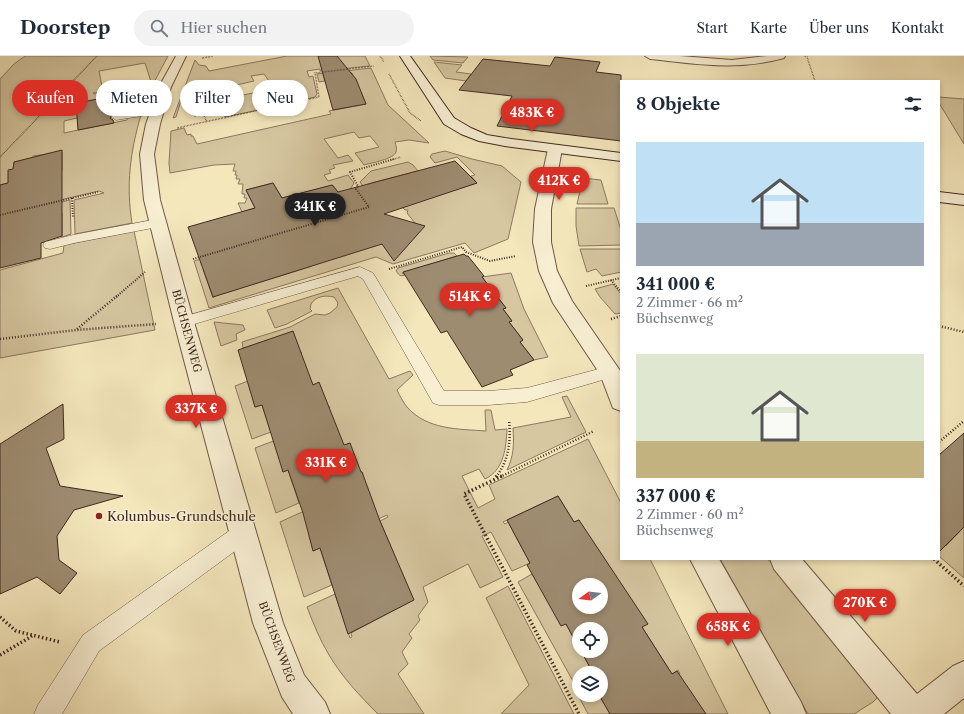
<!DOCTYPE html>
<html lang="de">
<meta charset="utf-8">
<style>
body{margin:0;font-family:"Libre Caslon Text",serif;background:#f2f2f3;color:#1f2937;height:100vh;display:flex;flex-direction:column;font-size:15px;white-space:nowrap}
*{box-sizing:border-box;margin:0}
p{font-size:13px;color:#747a83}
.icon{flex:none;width:22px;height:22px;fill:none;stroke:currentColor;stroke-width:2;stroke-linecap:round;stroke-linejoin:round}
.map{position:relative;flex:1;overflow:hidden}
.details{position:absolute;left:620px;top:24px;width:320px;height:480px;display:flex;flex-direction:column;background:#fff;border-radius:0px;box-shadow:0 2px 6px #0003}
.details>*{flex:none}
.hud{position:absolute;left:12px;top:24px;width:380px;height:36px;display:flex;gap:8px}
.needle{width:26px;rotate:255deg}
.tools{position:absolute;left:572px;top:522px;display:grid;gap:8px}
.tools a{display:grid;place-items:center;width:36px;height:36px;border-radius:50%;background:#fff;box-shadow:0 2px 6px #0003;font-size:20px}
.price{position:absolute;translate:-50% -34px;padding:0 9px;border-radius:14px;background:#d93025;color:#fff;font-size:13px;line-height:26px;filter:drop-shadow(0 1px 2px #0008)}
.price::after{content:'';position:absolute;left:50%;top:24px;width:12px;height:9px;margin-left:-6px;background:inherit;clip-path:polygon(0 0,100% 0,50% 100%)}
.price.active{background:#222;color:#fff}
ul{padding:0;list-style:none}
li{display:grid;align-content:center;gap:8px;height:212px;padding:0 16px}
li span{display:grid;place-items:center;height:124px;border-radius:0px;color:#555}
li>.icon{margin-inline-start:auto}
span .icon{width:72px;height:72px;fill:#fffc;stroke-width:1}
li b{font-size:17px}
h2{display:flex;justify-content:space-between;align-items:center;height:48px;padding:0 16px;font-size:17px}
.chip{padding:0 14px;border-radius:18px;background:#fff;box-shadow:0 2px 6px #0003;font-size:14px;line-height:36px}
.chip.active{background:#d93025;color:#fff}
header{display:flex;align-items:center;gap:24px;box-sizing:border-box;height:56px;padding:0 20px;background:#fff;border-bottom:1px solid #e0e1e3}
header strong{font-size:19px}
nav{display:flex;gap:22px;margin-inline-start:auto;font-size:14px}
.search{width:280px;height:36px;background:#f2f2f3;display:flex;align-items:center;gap:10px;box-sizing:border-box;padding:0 14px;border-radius:22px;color:#747a83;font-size:15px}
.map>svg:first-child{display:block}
.green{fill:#d6c7a1;stroke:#8c7860}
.building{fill:#9e8c71;stroke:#41291f;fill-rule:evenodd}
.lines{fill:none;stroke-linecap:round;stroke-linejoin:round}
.lane-casing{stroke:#6e5846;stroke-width:1}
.street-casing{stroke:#6e5846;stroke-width:2}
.secondary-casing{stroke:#41291f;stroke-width:2}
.path-far3{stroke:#41291f;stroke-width:1.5;stroke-dasharray:0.5 1;stroke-linecap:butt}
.path-far2{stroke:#41291f;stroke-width:2;stroke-dasharray:1 1.5;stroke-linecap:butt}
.path-far1{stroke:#41291f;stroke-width:2.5;stroke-dasharray:1 2;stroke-linecap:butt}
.path{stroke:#41291f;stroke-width:3.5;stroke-dasharray:1.5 2.5;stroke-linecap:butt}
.lane{fill:#f8efd3;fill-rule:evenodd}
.street{fill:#f8efd3;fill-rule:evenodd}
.secondary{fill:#f8efd3;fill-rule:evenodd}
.poi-dot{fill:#8f2418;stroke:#f8efd3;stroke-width:1.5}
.labels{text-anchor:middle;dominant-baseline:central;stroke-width:3;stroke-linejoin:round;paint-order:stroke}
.street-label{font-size:11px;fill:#41291f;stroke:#f8efd3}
.near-poi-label{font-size:13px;fill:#41291f;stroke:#f8efd3;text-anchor:start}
</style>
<header>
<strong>Doorstep</strong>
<div class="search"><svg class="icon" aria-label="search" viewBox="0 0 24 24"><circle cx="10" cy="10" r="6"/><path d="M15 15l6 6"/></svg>Hier suchen</div>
<nav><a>Start</a><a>Karte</a><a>Über uns</a><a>Kontakt</a></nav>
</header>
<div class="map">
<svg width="964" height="658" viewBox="0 0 964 658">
<rect width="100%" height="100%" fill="#f4e7bc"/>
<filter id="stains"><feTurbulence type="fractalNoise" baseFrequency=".005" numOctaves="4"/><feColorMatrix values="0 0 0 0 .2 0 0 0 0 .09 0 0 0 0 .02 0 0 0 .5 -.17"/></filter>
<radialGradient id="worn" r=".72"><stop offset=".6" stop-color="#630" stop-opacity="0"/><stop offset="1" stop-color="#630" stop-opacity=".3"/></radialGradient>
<g class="green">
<path d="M25 0H168L152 30 138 28 151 26 145 7 99 15 103 36 93 37 94 38 125 37 130 55 127 56 124 42 97 47 81 61 64 65V77L127 64V61L141 59C130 96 126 130 132 167L75 178 74 144 104 137 99 135 0 158 57 116 62 115V96L33 100V102L14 106 12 126 0 129V23L14 8Z"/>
<polygon points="287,0 365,0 370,10 320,15 320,13 307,15 309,21 313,20 317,38 315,41 271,51 259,31 271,28 264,18 251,20 254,25 232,30 238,40 258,36 268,52 225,61 222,54 224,54 225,49 213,50 213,52 210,52 213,30 184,35 176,61 173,62 195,4 199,9 206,10 209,15"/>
<polygon points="430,0 468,1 463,7 433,4"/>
<polygon points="434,6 462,9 456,16 471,18 466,25 445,22"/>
<path d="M371 12 388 49 429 87 409 84 395 86C396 89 397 93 396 96 394 103 371 107 364 109L355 97 379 91 370 80 359 82 354 76 324 83 338 102 348 99 353 105 333 109 335 112 329 114 331 117 324 119 328 125 348 119 354 127 351 132 365 150 341 141 333 129 282 142 273 127 246 134 255 152 242 156 238 147H245L247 142H244L245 138H242L243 128H238L240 123H236L237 119H235L236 115H233L235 108 214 109 170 117 169 107 171 75 184 72 187 79 191 78V80H193L197 88 331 58 329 55 366 48 352 17 323 19 325 25 319 26 317 18Z"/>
<polygon points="150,35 142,54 133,55 128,37"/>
<polygon points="939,41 964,43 964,88 939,47"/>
<polygon points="445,95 472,103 502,110 521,126 508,183 474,197 465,187 393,208 376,201 209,252 194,205 227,195 203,213 213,242 215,240 306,212 372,188 374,190 424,171 415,167 407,157 408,154 405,154 401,150 477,127 471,120 475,119 457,101 435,107 430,101 432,98"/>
<polygon points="408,106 413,109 418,115 371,127 376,133 365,133 360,126 371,115"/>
<polygon points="583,122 601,124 608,148 577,148"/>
<polygon points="70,144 71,178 62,181 62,157 0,163 3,160"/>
<polygon points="576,152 614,152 621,174 621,189 579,190 576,170"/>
<polygon points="134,175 155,274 0,302 0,214 63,197 64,189"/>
<polygon points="580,193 621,193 621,216 602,220 596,213 587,216"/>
<path d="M449 197H454L457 200 402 217 405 219C400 221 399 219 396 215L398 212Z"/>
<polygon points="511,217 524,253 548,301 534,304 520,286 523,284 509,266 512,265 503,253 506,252 482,221"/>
<polygon points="613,228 621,238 621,257 615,258 600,241 595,233"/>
<path d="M338 232 389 323 410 315 413 319 397 334C400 340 403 346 407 351 427 374 459 373 486 375L485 354H491L495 374 507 373C506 392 504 414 485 423L479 413 462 420 478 452 495 443 489 429 588 383 621 447V503H650L728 658H706L676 621 680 618 678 614 672 618 642 571 647 568 596 490 592 491 577 467 580 465 579 464 574 466 558 440 503 466 505 468 508 466 530 507 512 515 491 476 482 480 503 521 480 532 468 508 423 531 428 546 418 560 420 564 409 578 412 582 402 596 408 608 398 618 424 658H378C360 640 342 621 329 599 320 584 313 567 307 551L335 538 350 582 352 581 351 577 413 544 380 465 388 461 387 459 378 463 359 420 363 418 362 416 358 417 350 387 341 391 326 354 330 352 329 350 325 351 319 327 312 329 299 298 302 297 301 296H298L293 276 243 292 242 286 290 271 315 258 325 259 330 257 337 251 338 247 334 241C325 239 316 240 311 248L310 253 312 255 287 268 275 272 267 254Z"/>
<polygon points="214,266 243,269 245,274 236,278 237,284 221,290"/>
<polygon points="248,325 255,351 262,349 271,376 252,383 235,330"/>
<path d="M567 340 586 376 507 414C514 400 514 387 513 372L571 361 562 341Z"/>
<polygon points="276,384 285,413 282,415 283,416 288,414 299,447 276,457 255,392"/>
<polygon points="302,456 304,457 313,495 320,492 332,529 304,541 280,466"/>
<polygon points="964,471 964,522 939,500 939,485 946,490"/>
<polygon points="720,503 768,503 872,629 877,642 873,646 854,658 808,658"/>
<polygon points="532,518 566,568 579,592 579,595 581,595 592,615 589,617 579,617 579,624 574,627 518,526"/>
<polygon points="508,530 574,658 501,658 529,629 486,542"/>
<polygon points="578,639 599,639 610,658 588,658"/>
</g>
<g class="building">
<polygon points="318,0 337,0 356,23 366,48 333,54"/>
<polygon points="555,1 600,6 596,16 621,19 621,85 497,70 512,40 459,34 483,3 550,10"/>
<polygon points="109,41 112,59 110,62 113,64 114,67 78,74 76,47"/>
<polygon points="62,94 62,180 41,187 41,202 0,212 0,129 8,127 8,114 13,113 14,106"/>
<polygon points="455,105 477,127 384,158 425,170 394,205 382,188 213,241 188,171 255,152 246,134 273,127 282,142 332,129 338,136"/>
<polygon points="464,198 466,200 468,200 484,220 482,221 506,252 503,253 512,265 509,266 523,284 520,286 534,304 510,314 513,319 482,331 447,275 441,277 403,216"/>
<polygon points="293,275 313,329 319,326 344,389 350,387 361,416 362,416 380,465 414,544 348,578 320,492 313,495 303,457 288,414 283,416 262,349 255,351 238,294"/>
<polygon points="63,348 64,383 46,392 60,430 123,440 74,454 57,480 59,504 77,517 60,538 37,521 0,538 0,388"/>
<polygon points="964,377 964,471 939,496 939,399"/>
<path d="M558 440 574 466 579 464 648 568 642 571 672 618 677 615 706 658H610L599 639H601V617H589L592 615 581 595H601V573H579V592L566 568 561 570 527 509 530 507 507 464ZM579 529H601V551H579Z"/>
</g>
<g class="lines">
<g class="lane-casing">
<g id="lane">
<polygon points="165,28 170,31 168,33 104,39 99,36 104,33"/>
<polygon points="157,52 162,55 160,57 116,64 111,61 116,58"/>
<polygon points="158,163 163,164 164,167 163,170 74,187 50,193 45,192 43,189 45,186 73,179"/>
<polygon points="360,211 373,217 444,335 488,335 527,332 610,310 616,312 618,316 616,320 527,346 488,349 439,349 433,347 363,223 358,220 184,271 179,270 176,266 179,262"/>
<polygon points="243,467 250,470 253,477 250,484 99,595 62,658 34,658 38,649 83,579 236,470"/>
</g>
</g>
<g class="street-casing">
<g id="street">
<polygon points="176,0 186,0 171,31 160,68 154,98 160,144 194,266 283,567 304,619 325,646 330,658 293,658 282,641 253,567 174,266 144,144 140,98 146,68 159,31"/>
<path d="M645 0H680L732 4 767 0H785L784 2C736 15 698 8 650 3Z"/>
<polygon points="555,89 560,90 562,93 551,153 551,186 557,215 572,245 621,316 621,355 613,352 600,318 553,247 539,215 533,186 535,153 548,93 550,90"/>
<polygon points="690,503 719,503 801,646 806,658 771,658"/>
<polygon points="770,503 802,503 917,638 953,610 964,605 964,642 944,658 891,658 774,513"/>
</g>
</g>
<g class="secondary-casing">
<g id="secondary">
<polygon points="400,0 410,0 454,62 471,72 487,79 505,82 621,97 621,105 505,90 479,85 461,78 444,68"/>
<polygon points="939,136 964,139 964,149 939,146"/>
</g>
</g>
<g class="path-far3">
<polyline points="380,0 384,6"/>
<polyline points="804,0 807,1 815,25"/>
<polyline points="202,2 213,0"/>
<polyline points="389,18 410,57 421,65"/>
<polyline points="259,35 270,52"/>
<polyline points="194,60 203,58 207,66"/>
<polyline points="177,72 319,41 315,17 374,10"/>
<polyline points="0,101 97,0"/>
<polyline points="391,104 401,101"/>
</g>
<g class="path-far2">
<polyline points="72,142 73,162"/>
<polyline points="0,159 98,136"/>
<polyline points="193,203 369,151 356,133 358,130 350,116 394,103"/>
<polyline points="389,213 462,191 466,196 490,205 516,200"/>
<polyline points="611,224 621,236"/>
<polyline points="586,230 621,222"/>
<polyline points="116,241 145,216"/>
</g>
<g class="path-far1">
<polyline points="611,263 621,260"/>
<polyline points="939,270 964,276"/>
<polyline points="77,273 117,240"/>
<polyline points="0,283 76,274 156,268"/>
<polyline points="939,386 964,365"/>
<path d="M496 421C509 404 511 385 509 364"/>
<polyline points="500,421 594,375"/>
</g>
<g class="path">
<polyline points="502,420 464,438 579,658"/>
<polyline points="496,421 497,420"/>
<polyline points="934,503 964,530"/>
<polyline points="0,561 16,575 60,586"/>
<polyline points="0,599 32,580"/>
</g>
<use href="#lane" class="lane"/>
<use href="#street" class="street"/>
<use href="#secondary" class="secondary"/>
</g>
<circle class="poi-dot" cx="99" cy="460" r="4"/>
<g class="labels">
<g class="street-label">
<text transform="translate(187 275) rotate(75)">BÜCHSENWEG</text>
<text transform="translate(277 586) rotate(70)">BÜCHSENWEG</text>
</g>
<g class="near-poi-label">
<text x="107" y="460">Kolumbus-Grundschule</text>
</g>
</g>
<rect width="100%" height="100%" filter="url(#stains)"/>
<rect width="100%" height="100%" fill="url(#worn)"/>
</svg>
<div class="tools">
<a><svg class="needle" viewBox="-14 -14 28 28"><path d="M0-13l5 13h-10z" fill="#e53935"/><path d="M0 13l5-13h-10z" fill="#747a83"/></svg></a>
<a><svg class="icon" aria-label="locate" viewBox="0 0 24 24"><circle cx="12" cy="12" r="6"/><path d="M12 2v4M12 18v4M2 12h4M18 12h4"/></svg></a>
<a><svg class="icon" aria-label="layers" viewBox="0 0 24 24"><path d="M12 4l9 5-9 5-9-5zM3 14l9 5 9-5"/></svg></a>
</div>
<b class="price" style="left:532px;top:77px">483K €</b>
<b class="price" style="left:559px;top:145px">412K €</b>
<b class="price active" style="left:315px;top:171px">341K €</b>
<b class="price" style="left:470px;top:261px">514K €</b>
<b class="price" style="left:196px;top:373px">337K €</b>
<b class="price" style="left:326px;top:427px">331K €</b>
<b class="price" style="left:865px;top:567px">270K €</b>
<b class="price" style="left:728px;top:591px">658K €</b>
<div class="hud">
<a class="chip active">Kaufen</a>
<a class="chip">Mieten</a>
<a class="chip">Filter</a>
<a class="chip">Neu</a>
</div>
<section class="details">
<h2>8 Objekte<svg class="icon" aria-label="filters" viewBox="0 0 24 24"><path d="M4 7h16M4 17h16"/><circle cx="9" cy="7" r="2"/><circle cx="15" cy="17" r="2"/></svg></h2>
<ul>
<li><span style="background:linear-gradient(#bfe0f5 65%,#9aa5b1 0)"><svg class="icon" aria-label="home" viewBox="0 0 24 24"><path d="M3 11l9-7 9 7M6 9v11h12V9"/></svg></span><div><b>341 000 €</b><p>2 Zimmer · 66 m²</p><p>Büchsenweg</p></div></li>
<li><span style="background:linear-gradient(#dfe7d0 70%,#c2b280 0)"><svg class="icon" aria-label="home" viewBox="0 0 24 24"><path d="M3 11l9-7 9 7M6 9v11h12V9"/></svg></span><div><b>337 000 €</b><p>2 Zimmer · 60 m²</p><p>Büchsenweg</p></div></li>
</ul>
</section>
</div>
